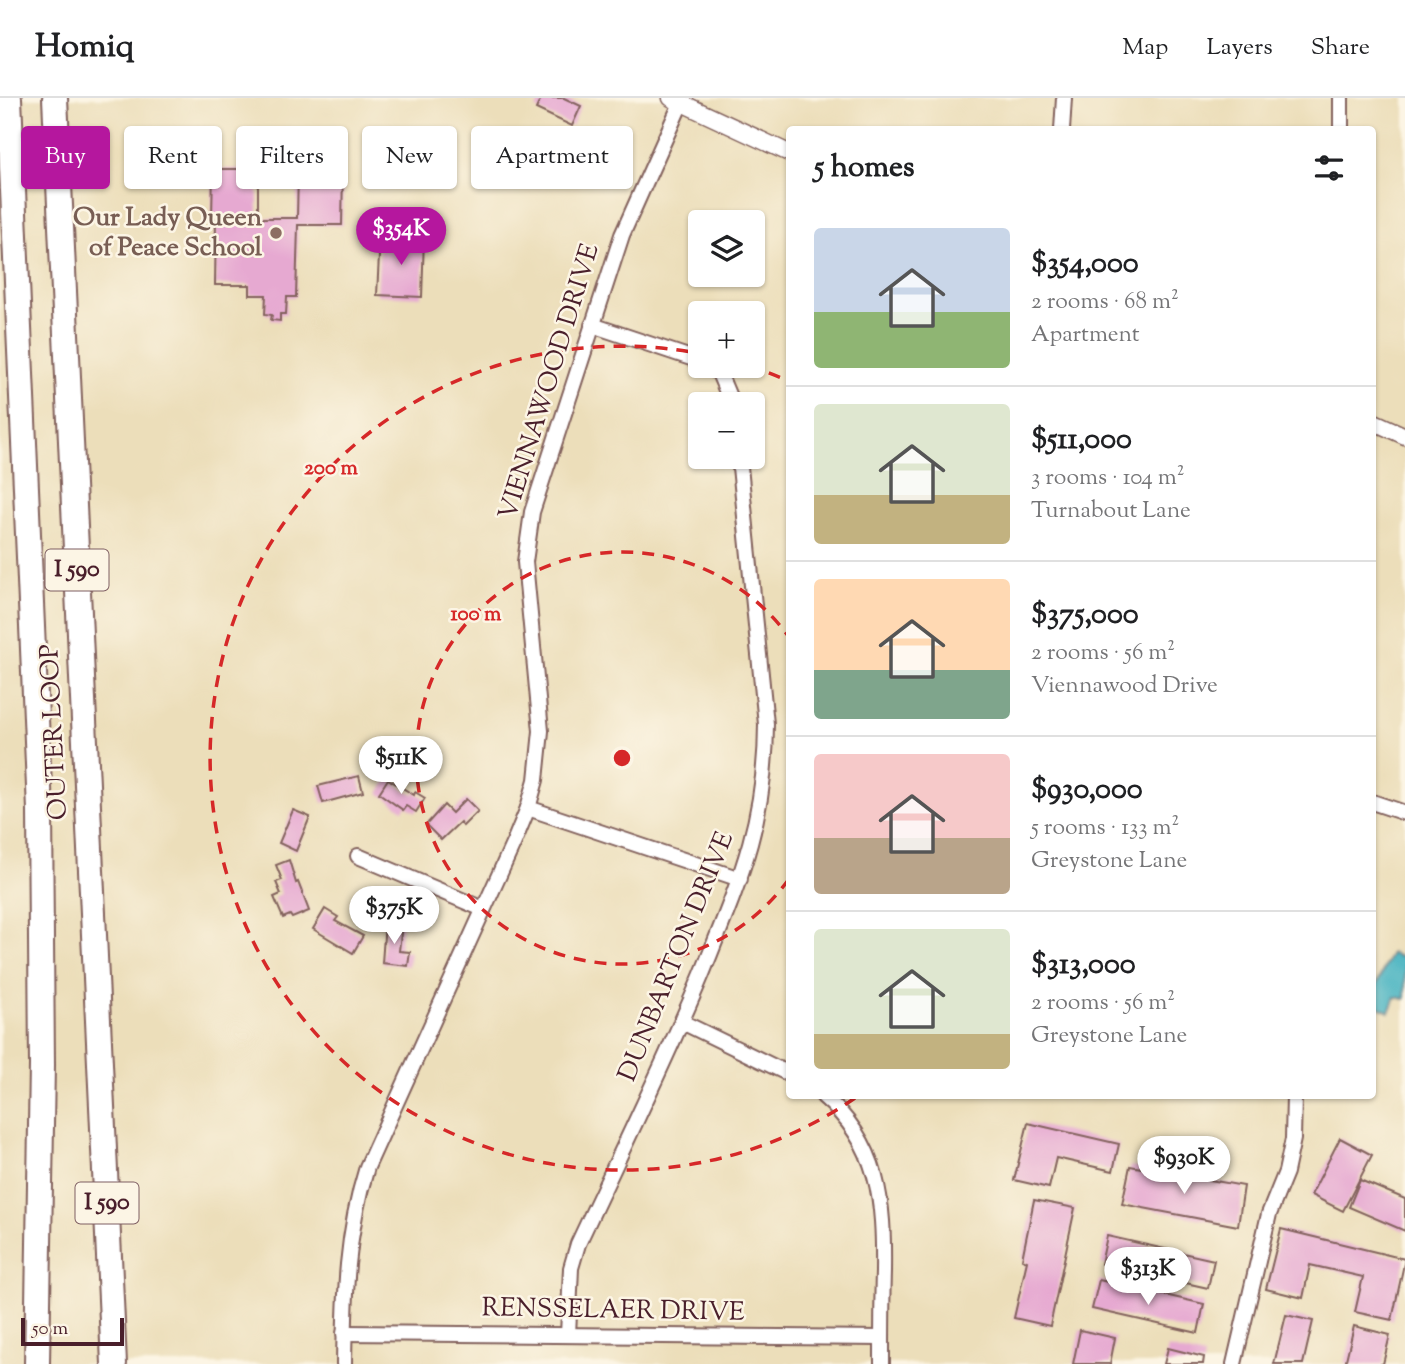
<!DOCTYPE html>
<meta charset="utf-8">
<style>
body{margin:0;font-family:"Sorts Mill Goudy",serif;background:#f6f6f6;color:#202124;height:100vh;display:flex;flex-direction:column;font-size:26px;white-space:nowrap}
*{box-sizing:border-box;margin:0}
p{font-size:23px;color:#757577}
.icon{flex:none;width:38px;height:38px;fill:none;stroke:currentColor;stroke-width:2;stroke-linecap:round;stroke-linejoin:round}
.map{position:relative;flex:1;overflow:hidden}
.details{position:absolute;left:786px;top:28px;width:590px;height:973px;display:flex;flex-direction:column;background:#fff;border-radius:7px;box-shadow:0 2px 5px #0004}
.details>*{flex:none}
.hud{position:absolute;left:21px;top:28px;width:660px;height:63px;display:flex;gap:14px}
.fabs{position:absolute;left:688px;top:112px;display:grid;gap:14px}
.fabs a{display:grid;place-items:center;width:77px;height:77px;border-radius:7px;background:#fff;box-shadow:0 2px 5px #0004;font-size:35px}
.scale{position:absolute;left:21px;bottom:18px;width:103px;box-sizing:border-box;padding-left:7px;border:4px solid #4a1f2b;border-top:0;font-size:19px;line-height:24px;white-space:nowrap;color:#4a1f2b;-webkit-text-stroke:5px #fcf5e5;paint-order:stroke}
.price{position:absolute;translate:-50% -60px;padding:0 16px;border-radius:24px;background:#fff;color:#222;font-size:23px;line-height:46px;filter:drop-shadow(0 2px 4px #0008)}
.price::after{content:'';position:absolute;left:50%;top:42px;width:21px;height:16px;margin-left:-10px;background:inherit;clip-path:polygon(0 0,100% 0,50% 100%)}
.price.active{background:#b5179e;color:#fff}
ul{padding:0;list-style:none}
li{display:flex;align-items:center;gap:21px;height:175px;padding:0 28px}
li+li{border-top:2px solid #e0e0e0}
li span{display:grid;place-items:center;flex:none;width:196px;height:140px;border-radius:7px;color:#555}
li>.icon{margin-inline-start:auto}
span .icon{width:84px;height:84px;fill:#fffc;stroke-width:1}
li b{font-size:30px}
h2{display:flex;justify-content:space-between;align-items:center;height:84px;padding:0 28px;font-size:30px}
.tag{padding:0 24px;border-radius:7px;background:#fff;box-shadow:0 2px 5px #0004;font-size:24px;line-height:63px}
.tag.active{background:#b5179e;color:#fff}
header{display:flex;align-items:center;gap:42px;box-sizing:border-box;height:98px;padding:0 35px;background:#fff;border-bottom:2px solid #e0e0e0}
header strong{font-size:33px}
nav{display:flex;gap:38px;margin-inline-start:auto;font-size:24px}
.map>svg:first-child{display:block}
.water{fill:#45b2c1;stroke:#486876;stroke-width:2}
.building{fill:#e6a9d1}
.lines{fill:none;stroke-linecap:round;stroke-linejoin:round}
.minor-casing{stroke:#83625d;stroke-width:18}
.tertiary-casing{stroke:#83625d;stroke-width:19}
.motorway-casing{stroke:#83625d;stroke-width:28}
.minor{stroke:#fff;stroke-width:14}
.tertiary{stroke:#fff;stroke-width:16}
.motorway{stroke:#fff;stroke-width:24}
.ring{fill:none;stroke:#d62828;stroke-width:3.5;stroke-dasharray:12 9}
.education-dot{fill:#8d6e63;stroke:#fcf5e5;stroke-width:2.5}
.labels{text-anchor:middle;dominant-baseline:central;stroke-width:5;stroke-linejoin:round;paint-order:stroke}
.shield{fill:#fcf5e5;stroke:#7f5f63;stroke-width:2}
.shield-label{font-size:24px;font-weight:bold;fill:#4a1f2b}
.education-label{font-size:26px;font-weight:bold;fill:#785e54;stroke:#fcf5e5;text-anchor:end}
.street-label{font-size:26px;fill:#4a1f2b;stroke:#fcf5e5}
.centre{fill:#d62828;stroke:#fcf5e5;stroke-width:3.5}
.ring-label{font-size:21px;text-anchor:middle;font-weight:bold;fill:#d62828;stroke:#fcf5e5;stroke-width:5;stroke-linejoin:round;paint-order:stroke}
</style>
<header>
<strong>Homiq</strong>
<nav><a>Map</a><a>Layers</a><a>Share</a></nav>
</header>
<div class="map">
<svg width="1405" height="1266" viewBox="0 0 1405 1266">
<rect width="100%" height="100%" fill="#fcf5e5"/>
<filter id="ink" filterUnits="userSpaceOnUse"><feTurbulence type="fractalNoise" baseFrequency=".0143" numOctaves="2"/><feDisplacementMap in="SourceGraphic" scale="14" xChannelSelector="R" yChannelSelector="G"/><feConvolveMatrix kernelMatrix="1 2 1 2 8 2 1 2 1" color-interpolation-filters="sRGB"/></filter>
<filter id="wash" filterUnits="userSpaceOnUse"><feTurbulence type="fractalNoise" baseFrequency=".00686" numOctaves="4" result="noise"/><feDisplacementMap in="SourceGraphic" scale="28" xChannelSelector="R" yChannelSelector="G"/><feGaussianBlur stdDeviation="1.57" result="paint"/><feColorMatrix in="noise" values="0 0 0 0 0 0 0 0 0 0 0 0 0 0 0 0 0 1.4 0 .05"/><feComposite in="paint" operator="in"/></filter>
<g filter="url(#wash)">
<rect width="100%" height="100%" fill="#ecdeba"/>
<polygon class="water" points="1391,855 1405,861 1405,901 1395,899 1389,914 1372,905 1372,896"/>
<g id="blocks">
<g class="building">
<polygon points="541,0 564,0 581,8 572,28 536,11"/>
<polygon points="213,71 252,71 252,82 258,82 258,120 297,120 298,74 343,74 342,127 298,127 296,199 287,199 286,216 280,216 280,223 271,222 272,217 265,216 266,197 250,197 250,187 215,187 216,120 212,120"/>
<polygon points="380,138 424,140 422,199 377,197"/>
<polygon points="359,678 363,694 323,705 318,688"/>
<polygon points="388,681 414,697 415,694 425,700 416,714 406,708 403,712 379,695"/>
<polygon points="466,701 478,713 463,728 460,724 441,742 426,727 444,707 452,715"/>
<polygon points="293,712 310,719 296,753 279,745"/>
<polygon points="289,762 296,785 298,784 309,813 292,820 290,817 283,820 274,799 281,796 276,784 282,782 276,767"/>
<polygon points="325,811 338,819 335,823 363,838 353,855 313,831"/>
<polygon points="385,824 402,826 399,853 410,854 408,868 382,865"/>
<polygon points="1028,1025 1119,1046 1113,1073 1056,1060 1049,1090 1014,1082"/>
<polygon points="1340,1040 1372,1057 1343,1113 1311,1097"/>
<polygon points="1130,1068 1244,1088 1238,1128 1122,1106"/>
<polygon points="1360,1082 1405,1101 1405,1133 1349,1109"/>
<polygon points="1034,1102 1075,1110 1050,1228 1014,1220 1027,1163 1022,1161"/>
<polygon points="1281,1131 1405,1161 1392,1222 1355,1214 1363,1179 1310,1167 1303,1200 1266,1191"/>
<polygon points="1107,1138 1214,1162 1208,1190 1101,1166"/>
<polygon points="1099,1182 1204,1206 1198,1235 1092,1211"/>
<polygon points="1286,1217 1313,1223 1303,1266 1274,1266"/>
<polygon points="1354,1228 1390,1237 1383,1266 1345,1266"/>
<polygon points="1080,1232 1115,1240 1110,1266 1073,1266"/>
<polygon points="1168,1250 1204,1259 1203,1266 1164,1266"/>
</g>
</g>
</g>
<g filter="url(#ink)">
<use href="#blocks" fill-opacity="0" stroke="#83625d" stroke-width="2"/>
<g class="lines">
<g class="minor-casing">
<g id="minor">
<polyline points="1062,32 1064,0"/>
<polyline points="1341,32 1341,0"/>
<polyline points="592,227 700,263"/>
<polyline points="708,268 719,275 732,306"/>
<polyline points="1372,704 1405,715"/>
<polyline points="528,710 740,781"/>
<polyline points="358,758 483,811"/>
<polyline points="682,924 789,976"/>
<path d="M823 998C880 1046 884 1104 883 1174 882 1205 882 1235 882 1266"/>
<polyline points="344,1235 882,1240"/>
<path d="M568 1237 571 1170 578 1146C620 1056 664 967 702 876 738 786 766 725 766 626L739 359"/>
<path d="M344 1266C345 1196 346 1136 367 1069L514 744 528 710 536 682 541 633 525 464 532 414 622 137 681 5"/>
<polyline points="1234,1266 1269,1116 1286,1074 1293,1041 1294,998"/>
</g>
</g>
<g class="tertiary-casing">
<g id="tertiary">
<polyline points="671,0 789,55"/>
<polyline points="1372,323 1405,338"/>
</g>
</g>
<g class="motorway-casing">
<g id="motorway">
<polyline points="9,0 40,712 42,967 37,1266"/>
<polyline points="55,0 114,1266"/>
</g>
</g>
<use href="#minor" class="minor"/>
<use href="#tertiary" class="tertiary"/>
<use href="#motorway" class="motorway"/>
</g>
</g>
<g class="ring">
<path d="M789 781A206 206 0 1 1 789 539"/>
<path d="M855 1000A412 412 0 1 1 697 255M749 268A412 412 0 0 1 786 282"/>
</g>
<circle class="education-dot" cx="276" cy="135" r="7"/>
<g class="labels">
<g class="shield">
<rect x="45.5" y="451.5" width="63" height="41" rx="5"/>
<rect x="75.5" y="1084.5" width="63" height="41" rx="5"/>
</g>
<g class="shield-label">
<text x="77" y="472">I 590</text>
<text x="107" y="1105">I 590</text>
</g>
<g class="education-label">
<text x="262" y="120">Our Lady Queen<tspan x="262" dy="30">of Peace School</tspan></text>
</g>
<g class="street-label">
<text transform="translate(550 284) rotate(-73)">VIENNAWOOD DRIVE</text>
<text transform="translate(55 634) rotate(-93)">OUTER LOOP</text>
<text transform="translate(677 859) rotate(-68)">DUNBARTON DRIVE</text>
<text transform="translate(613 1213) rotate(1)">RENSSELAER DRIVE</text>
</g>
</g>
<circle cx="622" cy="660" r="10" class="centre"/>
<g class="ring-label">
<text x="331" y="376">200 m</text>
<text x="476" y="522">100 m</text>
</g>
</svg>
<div class="fabs">
<a><svg class="icon" aria-label="layers" viewBox="0 0 24 24"><path d="M12 4l9 5-9 5-9-5zM3 14l9 5 9-5"/></svg></a>
<a>+</a>
<a>−</a>
</div>
<div class="scale">50 m</div>
<b class="price active" style="left:401px;top:169px">$354K</b>
<b class="price" style="left:401px;top:698px">$511K</b>
<b class="price" style="left:394px;top:848px">$375K</b>
<b class="price" style="left:1184px;top:1098px">$930K</b>
<b class="price" style="left:1148px;top:1209px">$313K</b>
<div class="hud">
<a class="tag active">Buy</a>
<a class="tag">Rent</a>
<a class="tag">Filters</a>
<a class="tag">New</a>
<a class="tag">Apartment</a>
</div>
<section class="details">
<h2>5 homes<svg class="icon" aria-label="filters" viewBox="0 0 24 24"><path d="M4 7h16M4 17h16"/><circle cx="9" cy="7" r="2"/><circle cx="15" cy="17" r="2"/></svg></h2>
<ul>
<li><span style="background:linear-gradient(#c9d6e8 60%,#8fb573 0)"><svg class="icon" aria-label="home" viewBox="0 0 24 24"><path d="M3 11l9-7 9 7M6 9v11h12V9"/></svg></span><div><b>$354,000</b><p>2 rooms · 68 m²</p><p>Apartment</p></div></li>
<li><span style="background:linear-gradient(#dfe7d0 65%,#c2b280 0)"><svg class="icon" aria-label="home" viewBox="0 0 24 24"><path d="M3 11l9-7 9 7M6 9v11h12V9"/></svg></span><div><b>$511,000</b><p>3 rooms · 104 m²</p><p>Turnabout Lane</p></div></li>
<li><span style="background:linear-gradient(#ffd9b3 65%,#7fa58c 0)"><svg class="icon" aria-label="home" viewBox="0 0 24 24"><path d="M3 11l9-7 9 7M6 9v11h12V9"/></svg></span><div><b>$375,000</b><p>2 rooms · 56 m²</p><p>Viennawood Drive</p></div></li>
<li><span style="background:linear-gradient(#f6c9c9 60%,#b9a48a 0)"><svg class="icon" aria-label="home" viewBox="0 0 24 24"><path d="M3 11l9-7 9 7M6 9v11h12V9"/></svg></span><div><b>$930,000</b><p>5 rooms · 133 m²</p><p>Greystone Lane</p></div></li>
<li><span style="background:linear-gradient(#dfe7d0 75%,#c2b280 0)"><svg class="icon" aria-label="home" viewBox="0 0 24 24"><path d="M3 11l9-7 9 7M6 9v11h12V9"/></svg></span><div><b>$313,000</b><p>2 rooms · 56 m²</p><p>Greystone Lane</p></div></li>
</ul>
</section>
</div>
